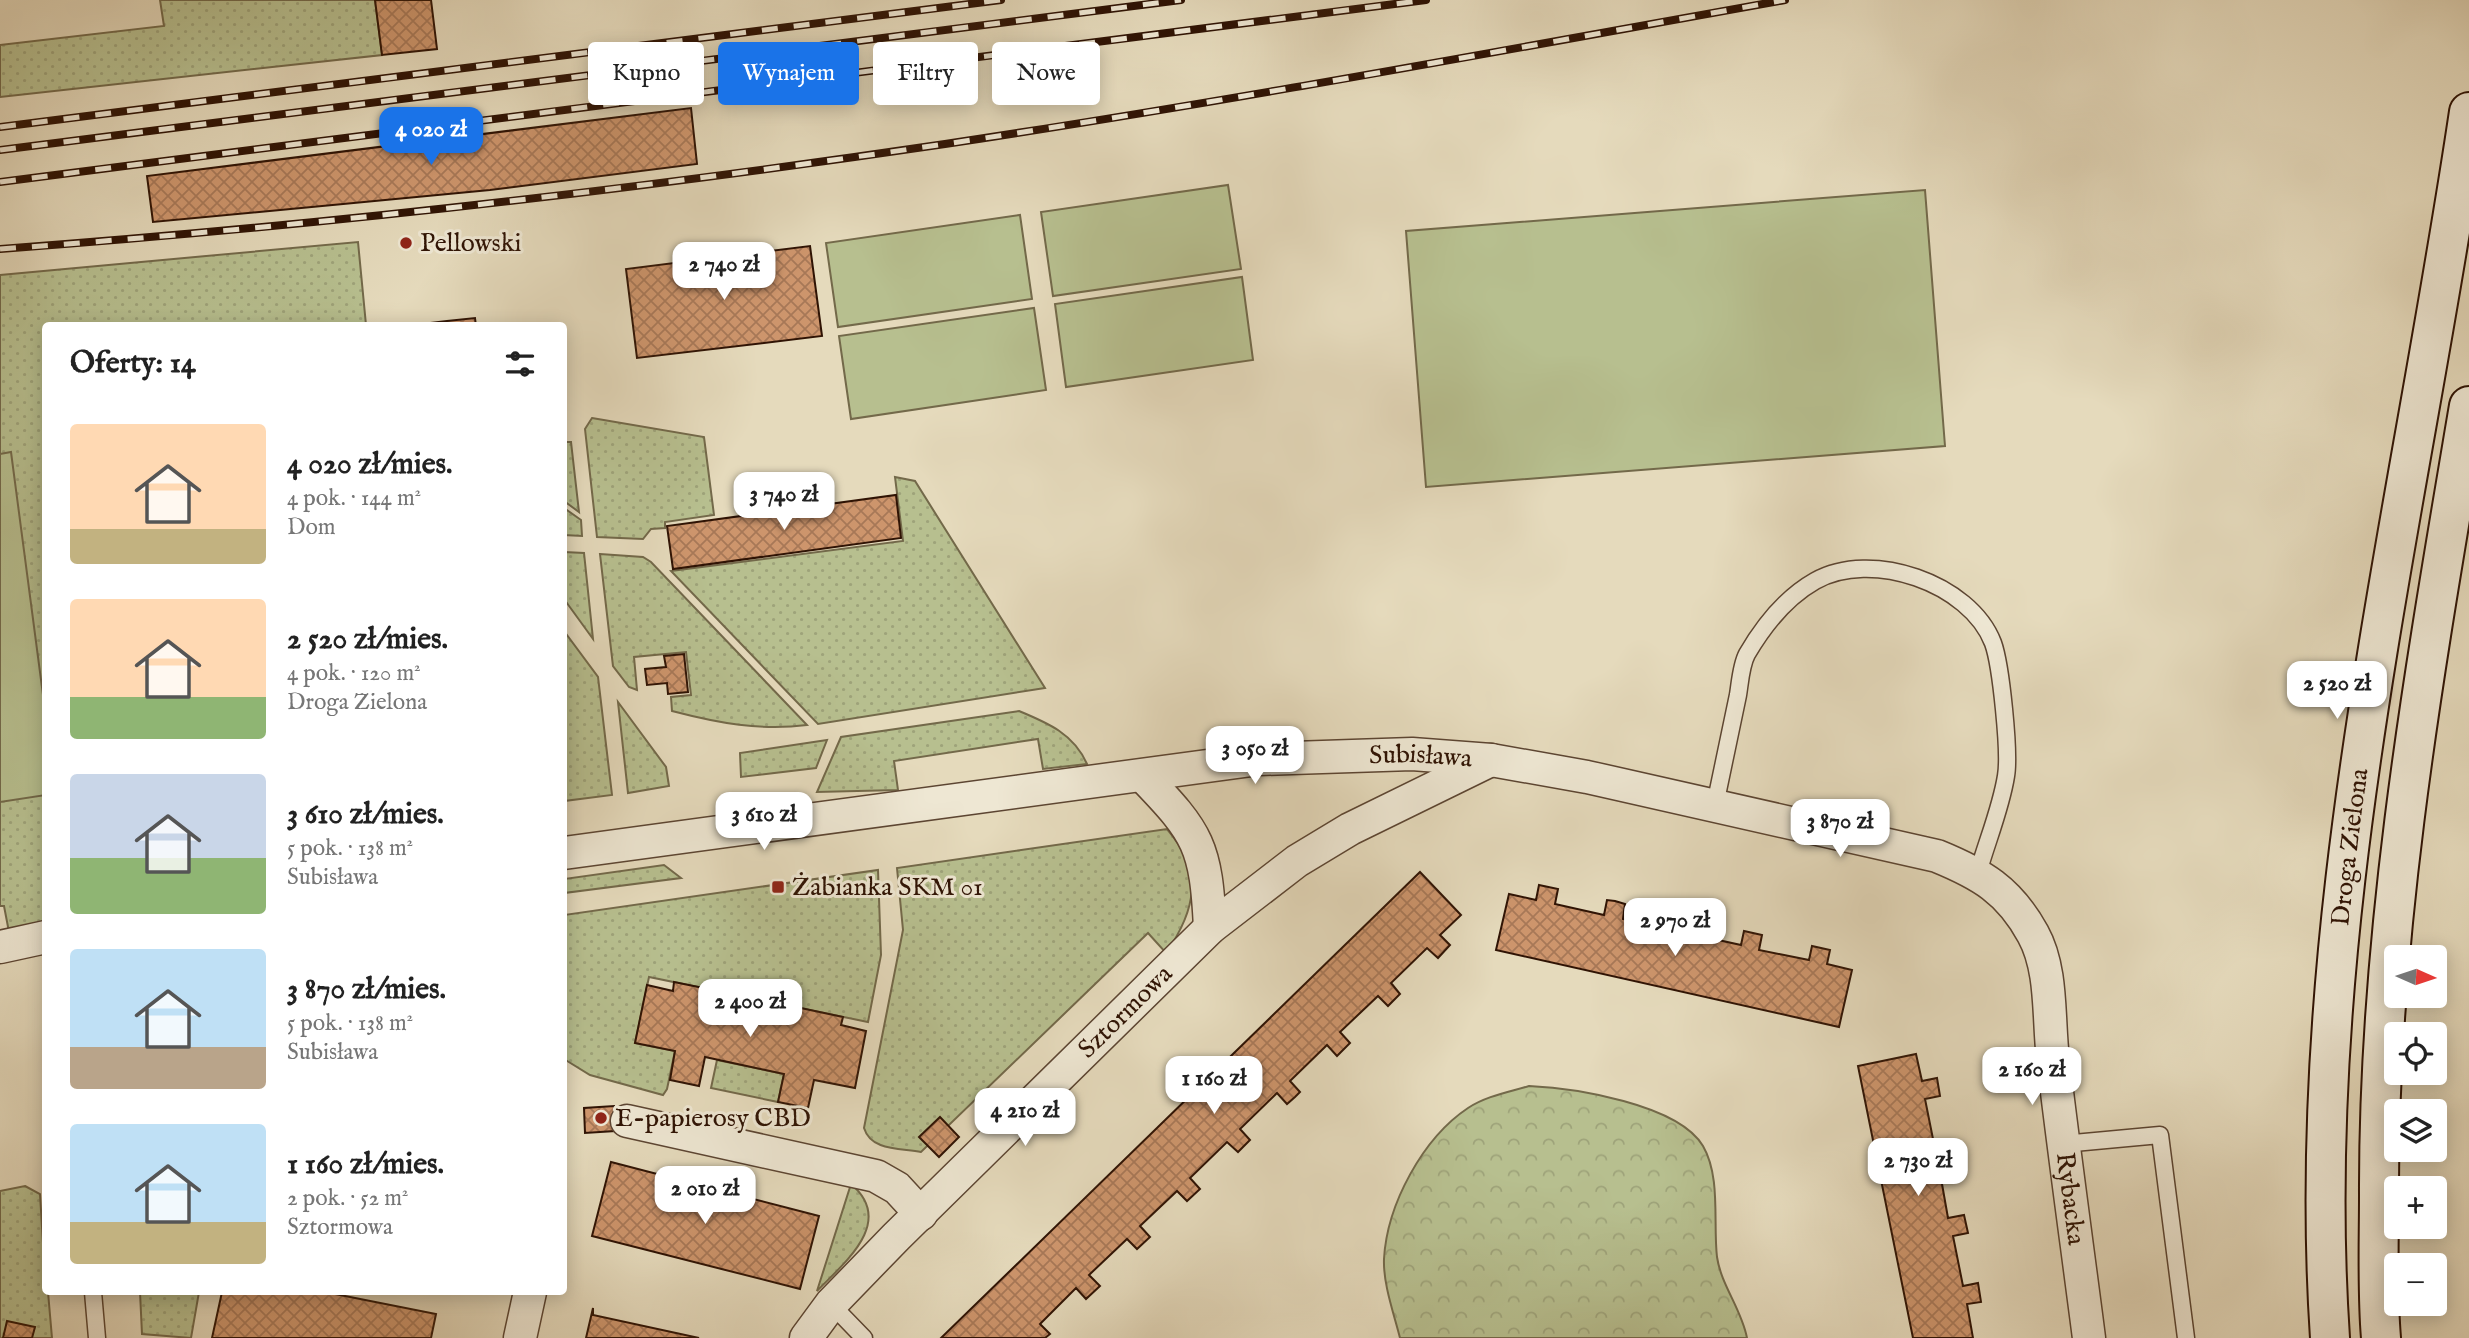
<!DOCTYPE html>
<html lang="pl">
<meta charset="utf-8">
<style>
body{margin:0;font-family:"IM FELL English",serif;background:#f6f6f6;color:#222;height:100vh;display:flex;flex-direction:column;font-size:26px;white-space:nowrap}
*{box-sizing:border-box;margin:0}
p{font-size:23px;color:#767676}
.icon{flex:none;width:38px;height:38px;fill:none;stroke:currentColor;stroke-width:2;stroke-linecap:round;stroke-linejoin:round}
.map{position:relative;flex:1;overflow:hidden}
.sheet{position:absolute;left:42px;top:322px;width:525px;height:973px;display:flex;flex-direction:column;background:#fff;border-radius:7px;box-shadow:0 4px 18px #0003}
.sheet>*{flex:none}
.guide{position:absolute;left:588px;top:42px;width:665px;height:63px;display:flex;gap:14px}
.needle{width:46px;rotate:93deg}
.controls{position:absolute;left:2384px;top:945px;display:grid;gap:14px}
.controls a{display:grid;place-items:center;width:63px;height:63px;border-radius:7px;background:#fff;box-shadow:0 4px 18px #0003;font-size:35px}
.price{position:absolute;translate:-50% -60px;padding:0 16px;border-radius:14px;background:#fff;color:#222;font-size:23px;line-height:46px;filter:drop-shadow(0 2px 4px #0008)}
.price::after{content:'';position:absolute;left:50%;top:42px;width:21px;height:16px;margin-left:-10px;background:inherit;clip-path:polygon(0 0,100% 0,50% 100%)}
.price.current{background:#1a73e8;color:#fff}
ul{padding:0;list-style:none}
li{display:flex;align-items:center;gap:21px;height:175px;padding:0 28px}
li span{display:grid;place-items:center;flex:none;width:196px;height:140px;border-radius:7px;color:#555}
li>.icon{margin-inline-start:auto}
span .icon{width:84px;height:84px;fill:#fffc;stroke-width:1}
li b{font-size:30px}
h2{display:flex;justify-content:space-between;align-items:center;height:84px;padding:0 28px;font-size:30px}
.chip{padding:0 24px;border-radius:7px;background:#fff;box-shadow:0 4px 18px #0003;font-size:24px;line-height:63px}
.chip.current{background:#1a73e8;color:#fff}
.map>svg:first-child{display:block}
.grass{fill:url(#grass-dots);stroke:#73694a;stroke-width:2}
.park{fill:url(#park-crowns);stroke:#73694a;stroke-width:2}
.pitch{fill:#b7bf8f;stroke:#73694a;stroke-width:2}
.building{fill:url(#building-cross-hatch);stroke:#2f1304;stroke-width:2}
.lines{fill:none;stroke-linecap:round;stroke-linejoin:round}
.lane-casing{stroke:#5c4532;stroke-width:19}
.street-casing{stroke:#5c4532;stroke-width:35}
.secondary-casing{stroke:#2f1304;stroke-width:42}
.lane{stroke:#eee7d3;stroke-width:16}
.street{stroke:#eee7d3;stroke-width:32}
.secondary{stroke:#eee7d3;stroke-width:38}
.rail-casing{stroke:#2f1304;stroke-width:8}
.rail{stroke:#eee7d3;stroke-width:5;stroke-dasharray:16;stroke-linecap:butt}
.poi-dot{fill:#8f2418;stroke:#eee7d3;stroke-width:2.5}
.labels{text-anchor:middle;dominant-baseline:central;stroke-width:6;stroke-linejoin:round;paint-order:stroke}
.poi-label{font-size:26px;fill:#2f1304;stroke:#eee7d3;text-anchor:start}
.street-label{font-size:26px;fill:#2f1304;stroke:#eee7d3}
</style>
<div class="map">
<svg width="2469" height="1338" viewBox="0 0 2469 1338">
<defs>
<pattern id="grass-dots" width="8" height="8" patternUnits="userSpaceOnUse" patternTransform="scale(1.75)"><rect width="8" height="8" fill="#b7bf8f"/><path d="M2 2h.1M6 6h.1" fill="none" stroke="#9ea37a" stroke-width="1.8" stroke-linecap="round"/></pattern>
<pattern id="park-crowns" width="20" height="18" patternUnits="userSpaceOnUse" patternTransform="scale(1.75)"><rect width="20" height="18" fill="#b7bf8f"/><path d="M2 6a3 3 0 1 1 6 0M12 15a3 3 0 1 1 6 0" fill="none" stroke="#9ea37a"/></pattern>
<pattern id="building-cross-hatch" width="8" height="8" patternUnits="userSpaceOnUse" patternTransform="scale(1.75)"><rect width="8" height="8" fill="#cd956c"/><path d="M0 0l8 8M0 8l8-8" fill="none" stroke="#a77857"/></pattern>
</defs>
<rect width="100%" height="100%" fill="#e5dabc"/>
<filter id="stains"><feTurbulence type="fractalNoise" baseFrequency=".00286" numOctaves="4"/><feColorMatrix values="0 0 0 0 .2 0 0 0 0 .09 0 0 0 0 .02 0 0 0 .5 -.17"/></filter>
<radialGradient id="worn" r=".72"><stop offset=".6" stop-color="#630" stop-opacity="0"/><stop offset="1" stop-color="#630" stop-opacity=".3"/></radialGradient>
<g class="grass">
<polygon points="160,0 375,0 382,55 0,97 0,45 164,26"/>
<polygon points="358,242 366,325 46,326 45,924 9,932 4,906 0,906 0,275"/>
<polygon points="592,418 704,437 714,515 665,522 665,528 651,529 643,539 597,537 585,429"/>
<polygon points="564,442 571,442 579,512 564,501"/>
<polygon points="895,477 915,481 1045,688 818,724 671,571 903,541"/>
<polygon points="564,508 581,520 582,536 564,535"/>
<polygon points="564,552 584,553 593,639 564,599"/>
<path d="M600 554 643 557 651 562 807 725C760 731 718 723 672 711L671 697 691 695 686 652 634 657 637 690 629 687 613 666Z"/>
<polygon points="564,631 598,677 612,795 564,801"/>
<polygon points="618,702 666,767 669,786 628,793"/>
<path d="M1019 711C1048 723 1074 734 1087 764L1043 769 1038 739 894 761 898 790 817 792 841 737Z"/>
<polygon points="827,740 816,768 741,777 740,753"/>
<path d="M1167 829C1204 872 1196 910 1166 953L1148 933 921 1152C900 1148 871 1151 864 1128L903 930 897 868Z"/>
<polygon points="664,865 681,878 564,893 564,879"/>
<polygon points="878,870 881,955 868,1022 649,977 635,1043 675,1051 667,1089 663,1095 590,1075 564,1059 564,915"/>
<polygon points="717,1060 784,1074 778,1102 711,1088"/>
<path d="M851 1184C896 1222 844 1263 817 1291Z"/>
<polygon points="25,1186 40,1194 46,1292 48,1292 52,1338 0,1338 0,1191"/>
<polygon points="140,1292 199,1292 191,1338 142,1334"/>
</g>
<path class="park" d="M1529 1086C1574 1088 1678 1104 1703 1146 1721 1177 1713 1223 1717 1257 1721 1285 1742 1310 1747 1338H1400C1394 1314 1383 1284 1384 1259 1387 1204 1423 1138 1468 1108 1486 1096 1509 1092 1529 1086Z"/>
<g class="pitch">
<polygon points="1228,185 1241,269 1053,296 1041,212"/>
<polygon points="1925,190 1945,446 1426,487 1406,231"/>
<polygon points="1020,215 1032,299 838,327 826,243"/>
<polygon points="1242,277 1253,360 1066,387 1055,304"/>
<polygon points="1034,308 1046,390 851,419 839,336"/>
<polygon points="11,452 45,710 46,795 0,802 0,454"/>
</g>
<g class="building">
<polygon points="375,0 431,0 437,49 382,55"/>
<polygon points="691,108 697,164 490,190 153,222 147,176"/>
<polygon points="810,246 822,336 637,358 626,269"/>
<polygon points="475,318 476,326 422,324 447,321"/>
<polygon points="896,495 901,538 673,569 667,526"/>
<polygon points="684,654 688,692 668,694 667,683 647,685 645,669 666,667 664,656"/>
<polygon points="1420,872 1461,915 1440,935 1450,945 1438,958 1427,948 1391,983 1400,994 1388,1006 1378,996 1340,1032 1350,1043 1337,1056 1327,1045 1290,1081 1300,1092 1295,1097 1287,1104 1277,1093 1240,1129 1250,1140 1238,1152 1227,1142 1190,1178 1200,1189 1187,1201 1177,1191 1140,1226 1150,1237 1137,1249 1127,1239 1089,1275 1100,1286 1086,1299 1076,1288 1040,1324 1050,1334 1045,1338 941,1338"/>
<polygon points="1539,885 1558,889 1555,904 1604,915 1607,900 1615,901 1625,904 1623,919 1674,930 1677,916 1695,920 1691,934 1741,945 1744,931 1762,935 1759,950 1809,960 1812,946 1830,950 1827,964 1852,970 1839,1027 1496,950 1509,894 1536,900"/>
<polygon points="674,982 733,994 731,1003 780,1013 782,1004 843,1017 841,1025 866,1031 855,1088 814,1080 808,1108 778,1102 784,1074 705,1057 699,1086 670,1080 675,1051 635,1043 647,985 673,991"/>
<polygon points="1916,1054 1922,1081 1937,1078 1940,1096 1925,1099 1935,1149 1950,1146 1954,1164 1939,1167 1948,1218 1964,1215 1968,1233 1953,1236 1963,1286 1978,1283 1981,1302 1967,1304 1973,1338 1913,1338 1858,1066"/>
<polygon points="614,1106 615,1131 585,1133 584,1108"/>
<polygon points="940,1117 959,1137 939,1157 919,1137"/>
<polygon points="611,1162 819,1216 800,1289 592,1236"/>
<polygon points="222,1292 325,1292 436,1314 431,1338 212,1338"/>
<polygon points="593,1308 593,1315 699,1338 586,1338"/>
<polygon points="7,1321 35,1327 32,1338 3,1338"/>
</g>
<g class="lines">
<g class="lane-casing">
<g id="lane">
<path d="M1715 805C1723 768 1730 732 1738 695 1740 683 1741 665 1747 654 1764 625 1785 598 1815 581 1871 549 1970 583 1993 643 2001 665 2010 753 2006 776 2001 808 1987 841 1978 873"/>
<polyline points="2063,1144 2160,1135 2186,1338"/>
<polyline points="93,1292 97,1338"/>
<polyline points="831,1304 864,1338"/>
</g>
</g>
<g class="street-casing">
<g id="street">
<path d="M1143 776C1199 834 1206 846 1210 928"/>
<path id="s1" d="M564 853 1259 759 1412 754 1491 760 1587 777 1937 856C1981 874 2009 890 2033 934 2053 970 2048 1019 2053 1059 2064 1152 2077 1245 2089 1338"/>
<polyline points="0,947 46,937"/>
<polyline points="627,1121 876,1176 897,1188 921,1214"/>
<polyline points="520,1338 530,1292"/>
<path id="s2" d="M806 1338 831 1304 896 1237 1210 928 1297 861 1350 829 1491 760"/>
</g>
</g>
<g class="secondary-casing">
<g id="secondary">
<path id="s3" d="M2330 1338C2302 924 2409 518 2469 112"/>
<path d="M2381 1338C2377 1291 2379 1243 2379 1195 2378 930 2425 667 2469 406"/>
</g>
</g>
<use href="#lane" class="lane"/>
<use href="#street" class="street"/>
<use href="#secondary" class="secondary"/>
<g class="rail-casing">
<g id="rail">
<polyline points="0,127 1001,0"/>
<polyline points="0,150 1181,0"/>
<polyline points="0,182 1426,0"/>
<path d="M0 249C316 226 632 190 945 144 1226 102 1505 50 1785 0"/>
</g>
</g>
<use href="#rail" class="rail"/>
</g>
<g class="poi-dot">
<circle cx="406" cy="243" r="7"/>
<rect x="771" y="880" width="14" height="14" rx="3.5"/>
<circle cx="601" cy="1118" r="7"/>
</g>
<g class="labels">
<g class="poi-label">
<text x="420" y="243">Pellowski</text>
<text x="792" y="887">Żabianka SKM 01</text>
<text x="615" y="1118">E-papierosy CBD</text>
</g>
<g class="street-label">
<text stroke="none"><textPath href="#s1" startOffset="863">Subisława</textPath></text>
<text stroke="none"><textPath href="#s3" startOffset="492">Droga Zielona</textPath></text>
<text stroke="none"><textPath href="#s2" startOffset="457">Sztormowa</textPath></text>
<text stroke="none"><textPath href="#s1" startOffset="1785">Rybacka</textPath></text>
</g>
</g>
<rect width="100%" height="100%" filter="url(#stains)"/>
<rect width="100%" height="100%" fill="url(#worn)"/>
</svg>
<div class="controls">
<a><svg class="needle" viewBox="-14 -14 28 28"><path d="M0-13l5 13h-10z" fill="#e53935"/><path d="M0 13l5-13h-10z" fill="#767676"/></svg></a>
<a><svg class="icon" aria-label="locate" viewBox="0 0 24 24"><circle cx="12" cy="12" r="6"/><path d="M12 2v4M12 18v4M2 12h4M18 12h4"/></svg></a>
<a><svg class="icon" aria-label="layers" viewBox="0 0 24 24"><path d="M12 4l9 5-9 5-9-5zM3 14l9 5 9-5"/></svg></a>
<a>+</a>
<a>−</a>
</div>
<b class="price current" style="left:431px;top:167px">4 020 zł</b>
<b class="price" style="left:724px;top:302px">2 740 zł</b>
<b class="price" style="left:784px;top:532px">3 740 zł</b>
<b class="price" style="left:2337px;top:721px">2 520 zł</b>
<b class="price" style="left:1255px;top:786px">3 050 zł</b>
<b class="price" style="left:764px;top:852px">3 610 zł</b>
<b class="price" style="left:1840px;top:859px">3 870 zł</b>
<b class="price" style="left:1675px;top:958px">2 970 zł</b>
<b class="price" style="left:750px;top:1039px">2 400 zł</b>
<b class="price" style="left:2032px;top:1107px">2 160 zł</b>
<b class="price" style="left:1214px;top:1116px">1 160 zł</b>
<b class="price" style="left:1025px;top:1148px">4 210 zł</b>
<b class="price" style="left:1918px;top:1198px">2 730 zł</b>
<b class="price" style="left:705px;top:1226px">2 010 zł</b>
<div class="guide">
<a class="chip">Kupno</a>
<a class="chip current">Wynajem</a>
<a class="chip">Filtry</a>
<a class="chip">Nowe</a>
</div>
<section class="sheet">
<h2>Oferty: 14<svg class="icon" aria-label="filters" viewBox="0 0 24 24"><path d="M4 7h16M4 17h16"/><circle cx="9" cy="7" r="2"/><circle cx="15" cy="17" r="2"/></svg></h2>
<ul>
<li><span style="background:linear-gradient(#ffd9b3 75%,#c2b280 0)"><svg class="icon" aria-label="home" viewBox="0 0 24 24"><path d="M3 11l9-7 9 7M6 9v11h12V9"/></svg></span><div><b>4 020 zł/mies.</b><p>4 pok. · 144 m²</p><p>Dom</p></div></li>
<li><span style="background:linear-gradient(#ffd9b3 70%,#8fb573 0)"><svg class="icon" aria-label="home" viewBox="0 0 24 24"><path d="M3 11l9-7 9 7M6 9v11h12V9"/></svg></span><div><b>2 520 zł/mies.</b><p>4 pok. · 120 m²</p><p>Droga Zielona</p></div></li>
<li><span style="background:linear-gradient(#c9d6e8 60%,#8fb573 0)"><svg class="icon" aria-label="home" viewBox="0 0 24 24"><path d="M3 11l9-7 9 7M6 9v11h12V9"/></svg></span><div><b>3 610 zł/mies.</b><p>5 pok. · 138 m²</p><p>Subisława</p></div></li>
<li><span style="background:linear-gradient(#bfe0f5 70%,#b9a48a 0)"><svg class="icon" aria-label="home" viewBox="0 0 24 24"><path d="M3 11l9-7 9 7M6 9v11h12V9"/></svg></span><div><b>3 870 zł/mies.</b><p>5 pok. · 138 m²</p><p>Subisława</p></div></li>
<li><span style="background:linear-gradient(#bfe0f5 70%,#c2b280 0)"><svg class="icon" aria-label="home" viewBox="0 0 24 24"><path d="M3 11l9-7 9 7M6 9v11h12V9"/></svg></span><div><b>1 160 zł/mies.</b><p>2 pok. · 52 m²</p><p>Sztormowa</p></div></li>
</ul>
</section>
</div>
